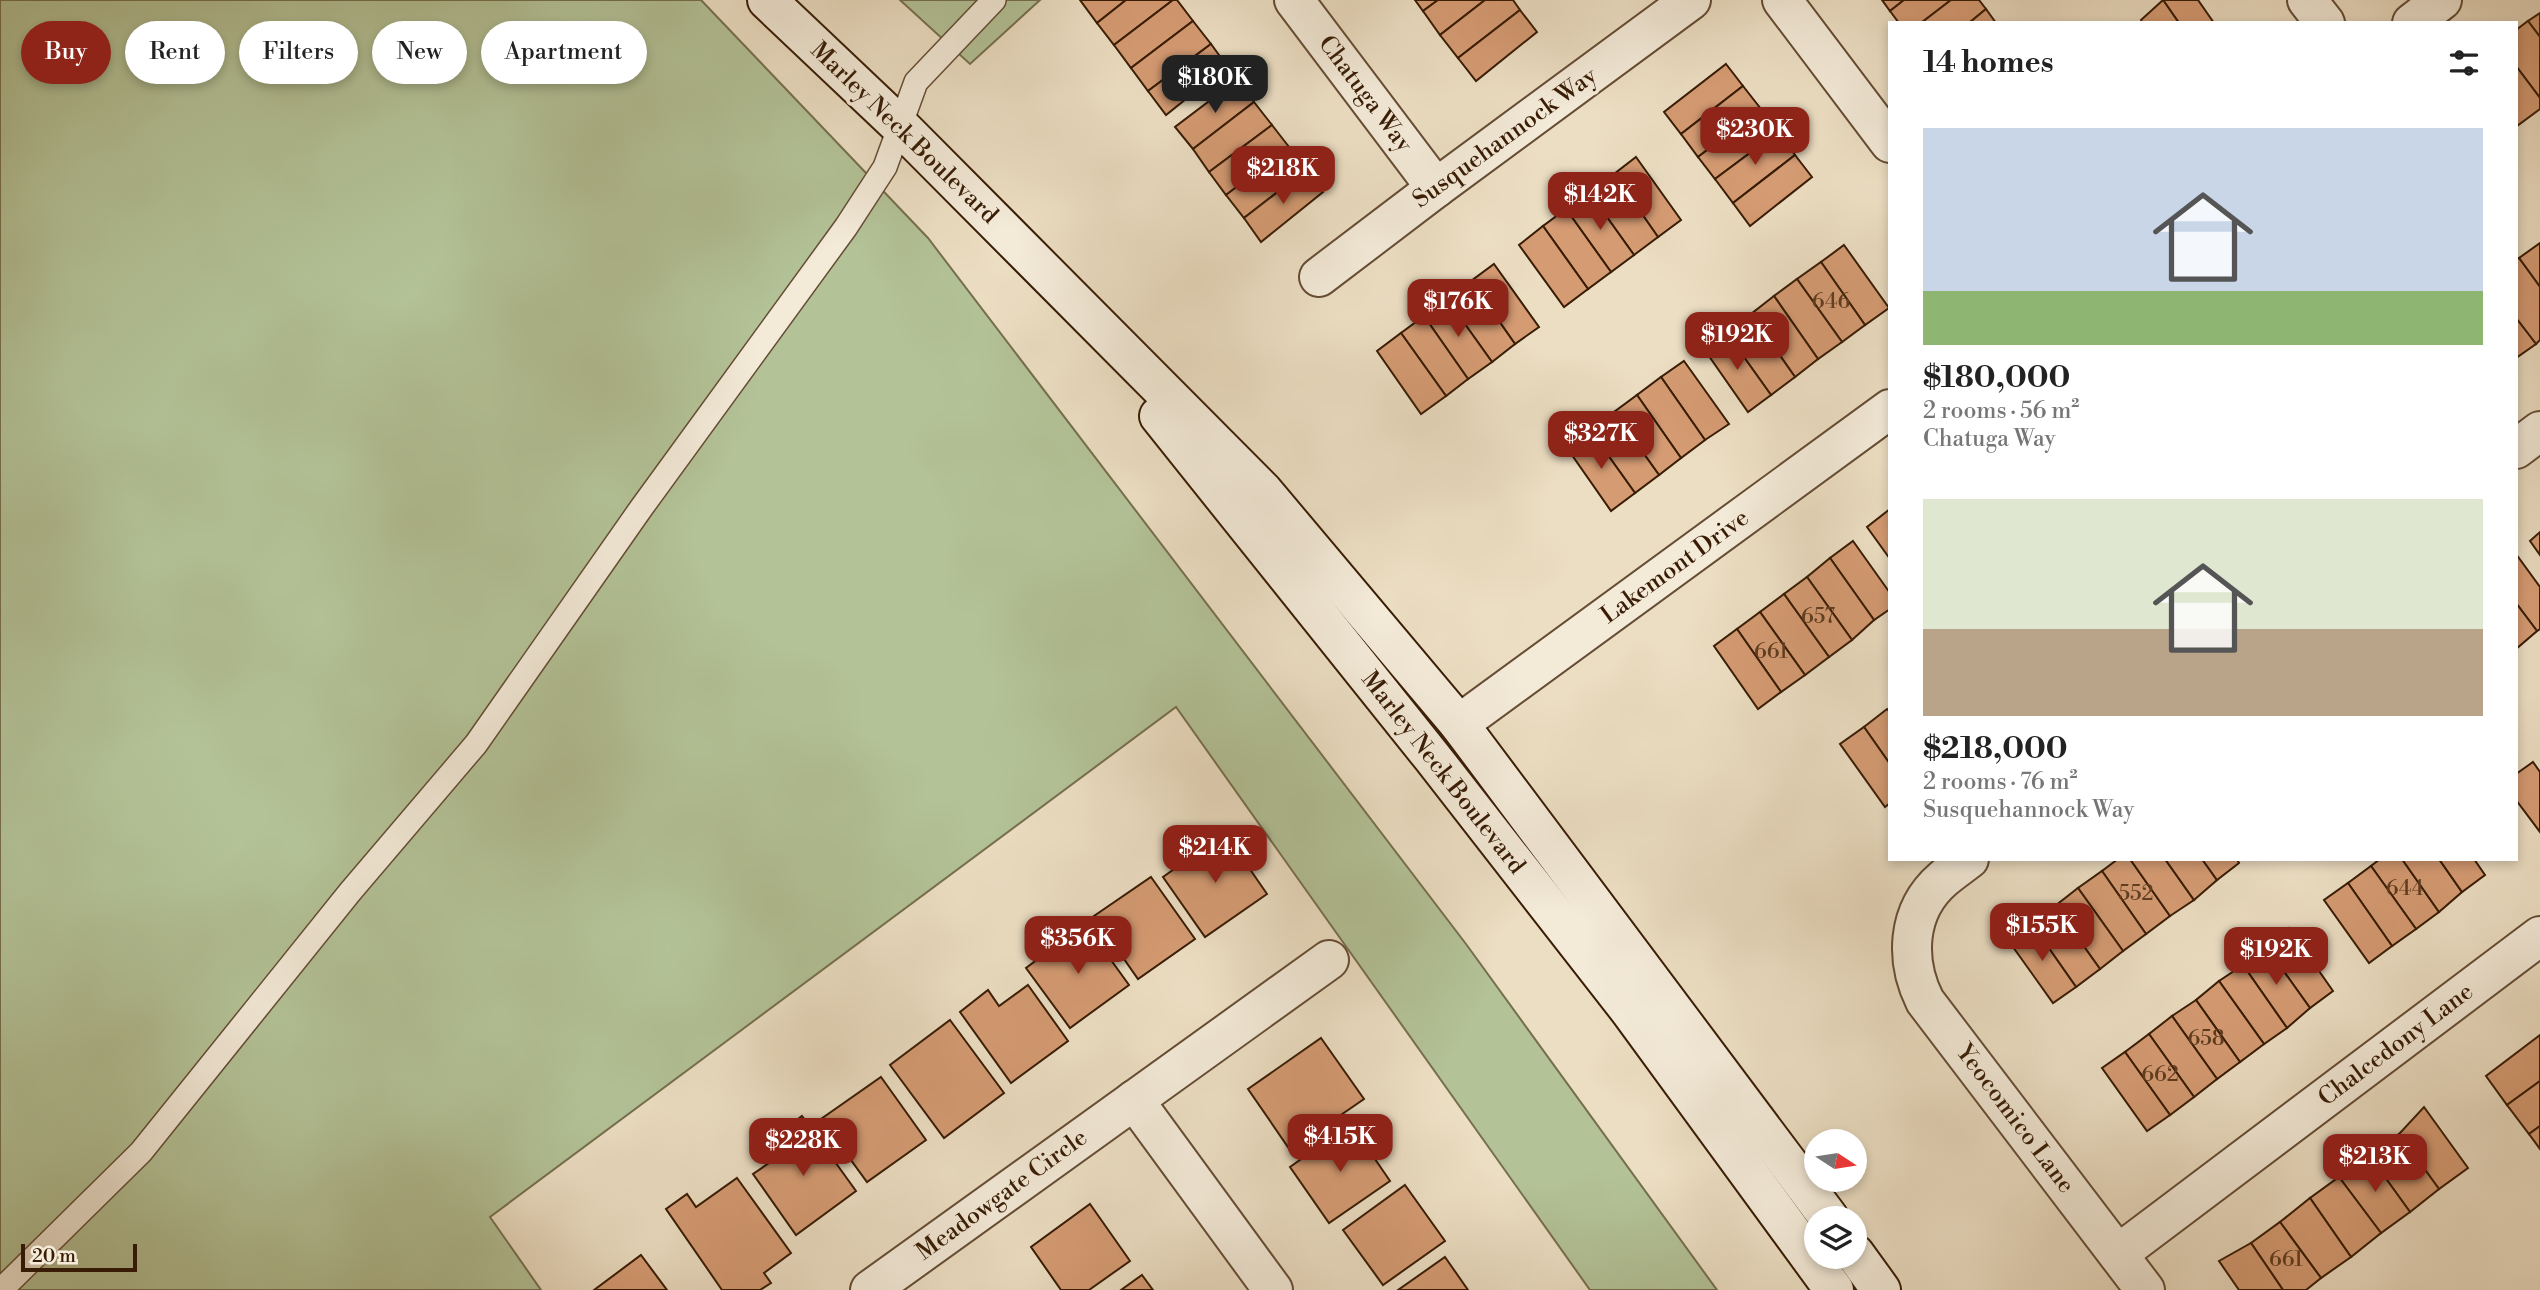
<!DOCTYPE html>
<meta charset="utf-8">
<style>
body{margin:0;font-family:"Libre Bodoni",serif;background:#f6f6f6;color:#222;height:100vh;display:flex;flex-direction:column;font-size:26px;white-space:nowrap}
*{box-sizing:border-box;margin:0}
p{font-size:23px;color:#767676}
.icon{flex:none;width:38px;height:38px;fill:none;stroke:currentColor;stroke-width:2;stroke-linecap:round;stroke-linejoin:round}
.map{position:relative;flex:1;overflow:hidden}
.side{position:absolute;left:1888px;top:21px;width:630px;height:840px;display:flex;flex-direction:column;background:#fff;border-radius:0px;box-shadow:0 4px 10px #0003}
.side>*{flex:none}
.top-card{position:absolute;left:21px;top:21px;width:665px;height:63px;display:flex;gap:14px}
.needle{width:46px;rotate:102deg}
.tools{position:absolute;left:1804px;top:1129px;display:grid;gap:14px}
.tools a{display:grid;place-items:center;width:63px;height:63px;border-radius:50%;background:#fff;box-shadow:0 4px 10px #0003;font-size:35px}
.scale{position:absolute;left:21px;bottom:18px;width:116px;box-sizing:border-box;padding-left:7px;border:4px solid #381c05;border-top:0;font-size:19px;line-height:24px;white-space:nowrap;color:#381c05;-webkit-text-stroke:5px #f3ead8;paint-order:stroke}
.price{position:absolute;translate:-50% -60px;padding:0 16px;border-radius:14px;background:#8f2418;color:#fff;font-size:23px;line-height:46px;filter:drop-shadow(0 2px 4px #0008)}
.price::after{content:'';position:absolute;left:50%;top:42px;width:21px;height:16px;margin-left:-10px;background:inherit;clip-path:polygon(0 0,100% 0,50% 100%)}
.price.current{background:#222;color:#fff}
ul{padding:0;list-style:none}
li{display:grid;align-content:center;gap:14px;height:371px;padding:0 35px}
li span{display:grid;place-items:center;height:217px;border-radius:0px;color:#555}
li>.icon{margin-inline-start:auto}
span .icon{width:126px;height:126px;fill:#fffc;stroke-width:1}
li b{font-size:30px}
h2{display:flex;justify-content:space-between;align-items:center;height:84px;padding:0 35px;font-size:30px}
.chip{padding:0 24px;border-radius:32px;background:#fff;box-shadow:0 4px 10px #0003;font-size:24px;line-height:63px}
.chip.current{background:#8f2418;color:#fff}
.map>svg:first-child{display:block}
.green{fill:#b3c297;stroke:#766f4e;stroke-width:2}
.building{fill:#d59b73;stroke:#381c05;stroke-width:2}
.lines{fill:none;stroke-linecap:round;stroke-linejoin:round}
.lane-casing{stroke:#654c34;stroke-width:26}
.street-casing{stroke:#654c34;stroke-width:42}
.secondary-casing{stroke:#381c05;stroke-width:42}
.lane{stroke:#f3ead8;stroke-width:23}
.street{stroke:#f3ead8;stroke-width:38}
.secondary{stroke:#f3ead8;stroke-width:38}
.labels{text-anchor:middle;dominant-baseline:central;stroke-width:7;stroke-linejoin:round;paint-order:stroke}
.number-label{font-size:21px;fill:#5f3c20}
.street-label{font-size:24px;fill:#381c05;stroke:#f3ead8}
</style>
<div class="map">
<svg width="2540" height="1290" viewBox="0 0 2540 1290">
<rect width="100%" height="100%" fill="#ecdec3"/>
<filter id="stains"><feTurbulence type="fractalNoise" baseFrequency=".00286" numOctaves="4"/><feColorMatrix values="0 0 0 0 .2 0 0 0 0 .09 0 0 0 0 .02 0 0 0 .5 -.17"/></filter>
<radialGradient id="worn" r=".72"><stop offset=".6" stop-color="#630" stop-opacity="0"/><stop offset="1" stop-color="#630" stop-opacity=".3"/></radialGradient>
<g class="green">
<polygon points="0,0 701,0 928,238 1466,944 1717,1290 1590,1290 1176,707 490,1217 541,1290 0,1290"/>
<polygon points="900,0 1040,0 970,64"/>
</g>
<g class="building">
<polygon points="1080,0 1126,0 1097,23"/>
<polygon points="1126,0 1173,0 1114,45 1097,23"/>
<polygon points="1173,0 1177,0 1193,21 1131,68 1114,45"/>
<polygon points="1415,0 1438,0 1423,11"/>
<polygon points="1438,0 1485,0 1440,35 1423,11"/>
<polygon points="1485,0 1513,0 1520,10 1458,58 1440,35"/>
<polygon points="1882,0 1904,0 1890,11"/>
<polygon points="1904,0 1951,0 1921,23 1899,23 1890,11"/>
<polygon points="1951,0 1979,0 1986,9 1969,23 1921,23"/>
<polygon points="2163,0 2198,0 2214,23 2179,23"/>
<polygon points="2163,0 2179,23 2142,23 2141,20"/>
<polygon points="1986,9 1996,23 1969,23"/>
<polygon points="1520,10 1537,32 1476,81 1458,58"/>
<polygon points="2540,13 2540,37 2528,21"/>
<polygon points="1193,21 1211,44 1148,91 1131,68"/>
<polygon points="2528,21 2540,37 2540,98 2516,66 2516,30"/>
<polygon points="1211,44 1227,66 1166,115 1148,91"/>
<polygon points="1726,64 1743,86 1681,134 1664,112"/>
<polygon points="2516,66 2540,98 2540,109 2517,126"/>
<polygon points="1237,80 1254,102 1193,149 1175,127"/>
<polygon points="1743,86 1761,109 1698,157 1681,134"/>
<polygon points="1254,102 1272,125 1209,172 1193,149"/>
<polygon points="1761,109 1778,132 1715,179 1698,157"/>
<polygon points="1272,125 1289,147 1226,195 1209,172"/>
<polygon points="1778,132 1795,155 1733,203 1715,179"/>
<polygon points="1289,147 1306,170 1244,218 1226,195"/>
<polygon points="1795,155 1812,177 1750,226 1733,203"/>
<polygon points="1636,157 1681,220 1658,237 1614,174"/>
<polygon points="1306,170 1323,192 1261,242 1244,218"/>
<polygon points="1614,174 1658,237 1634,255 1589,192"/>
<polygon points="1589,192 1634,255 1611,272 1566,209"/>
<polygon points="1566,209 1611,272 1588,289 1543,226"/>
<polygon points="1543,226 1588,289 1564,307 1519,245"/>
<polygon points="2540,243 2540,287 2519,258"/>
<polygon points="1844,245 1889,308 1865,325 1821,262"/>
<polygon points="2519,258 2540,287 2540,340 2536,344 2516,318 2516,260"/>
<polygon points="1821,262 1865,325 1842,342 1797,279"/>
<polygon points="1494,264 1539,327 1515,344 1471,281"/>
<polygon points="1797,279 1842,342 1818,359 1774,296"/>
<polygon points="1471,281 1515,344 1492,362 1447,299"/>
<polygon points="1774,296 1818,359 1795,377 1751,314"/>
<polygon points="1447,299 1492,362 1468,379 1424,316"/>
<polygon points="1751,314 1795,377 1771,395 1726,332"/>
<polygon points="1424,316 1468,379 1446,396 1401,333"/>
<polygon points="2516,318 2536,344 2516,358"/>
<polygon points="1726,332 1771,395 1748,412 1704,349"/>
<polygon points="1401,333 1446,396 1421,414 1377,351"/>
<polygon points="1684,361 1729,424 1705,440 1661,377"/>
<polygon points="1661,377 1705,440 1681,458 1637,395"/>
<polygon points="1637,395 1681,458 1659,475 1614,412"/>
<polygon points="1614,412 1659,475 1635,493 1590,430"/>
<polygon points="1590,430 1635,493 1611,511 1567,448"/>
<polygon points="1890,509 1890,559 1867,527"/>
<polygon points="2540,532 2540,555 2530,541"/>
<polygon points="1853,541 1890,593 1890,609 1874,620 1830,558"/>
<polygon points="2516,554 2540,587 2540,629 2537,631 2516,603"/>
<polygon points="1830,558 1874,620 1852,640 1807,577"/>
<polygon points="1807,577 1852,640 1829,657 1784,594"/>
<polygon points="1784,594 1829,657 1805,675 1760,612"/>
<polygon points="2516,603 2537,631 2516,649"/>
<polygon points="1760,612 1805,675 1781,692 1737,629"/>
<polygon points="1737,629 1781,692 1758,709 1714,646"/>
<polygon points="1887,709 1890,712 1890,764 1864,727"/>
<polygon points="1864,727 1890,764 1890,803 1885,807 1840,744"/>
<polygon points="2533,762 2540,772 2540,832 2516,800 2516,774"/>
<polygon points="1225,833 1267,894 1205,937 1163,877"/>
<polygon points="2118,859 2130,859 2170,916 2146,934 2102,871"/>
<polygon points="2130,859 2165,859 2194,900 2170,916"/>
<polygon points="2165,859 2202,859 2217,880 2194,900"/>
<polygon points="2202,859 2237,859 2239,863 2217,880"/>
<polygon points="2380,859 2402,859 2439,912 2416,929 2371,866"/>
<polygon points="2402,859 2439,859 2462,892 2439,912"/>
<polygon points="2439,859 2474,859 2485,875 2462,892"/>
<polygon points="2371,866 2416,929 2392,946 2348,883"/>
<polygon points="2102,871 2146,934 2123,951 2078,888"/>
<polygon points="1151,877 1195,939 1138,979 1094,916"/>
<polygon points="2348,883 2392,946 2369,963 2324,900"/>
<polygon points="2078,888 2123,951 2100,969 2055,906"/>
<polygon points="2055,906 2100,969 2076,987 2032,924"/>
<polygon points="1085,924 1129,985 1070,1028 1026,968"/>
<polygon points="2032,924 2076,987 2053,1003 2008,940"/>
<polygon points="2289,928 2333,991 2310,1008 2265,945"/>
<polygon points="2265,945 2310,1008 2287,1028 2243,965"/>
<polygon points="2243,965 2287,1028 2264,1044 2219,981"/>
<polygon points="2219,981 2264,1044 2240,1062 2196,1000"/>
<polygon points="1028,985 1068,1041 1011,1083 960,1012 988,990 999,1006"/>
<polygon points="2196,1000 2240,1062 2217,1079 2172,1016"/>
<polygon points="2172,1016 2217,1079 2194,1097 2149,1034"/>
<polygon points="950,1020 1004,1093 944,1138 890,1065"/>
<polygon points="2149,1034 2194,1097 2170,1115 2125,1052"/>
<polygon points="2540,1035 2540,1081 2507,1105 2486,1076"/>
<polygon points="1321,1038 1364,1099 1290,1150 1248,1089"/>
<polygon points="2125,1052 2170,1115 2147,1131 2102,1068"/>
<polygon points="881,1077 926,1140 867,1182 821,1119"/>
<polygon points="2540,1081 2540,1126 2529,1134 2507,1105"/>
<polygon points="2424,1107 2468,1168 2439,1189 2399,1134"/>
<polygon points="802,1116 856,1191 796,1235 753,1174 782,1154 772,1139"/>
<polygon points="1351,1124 1390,1181 1329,1223 1290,1167"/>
<polygon points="2540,1126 2540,1149 2529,1134"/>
<polygon points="2399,1134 2439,1189 2410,1212 2369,1155"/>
<polygon points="2369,1155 2410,1212 2381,1233 2339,1177"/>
<polygon points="2339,1177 2381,1233 2351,1257 2310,1198"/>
<polygon points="737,1178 791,1253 764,1273 771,1283 760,1290 722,1290 666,1209 687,1194 696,1207"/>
<polygon points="1405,1185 1445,1241 1383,1285 1343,1230"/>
<polygon points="2310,1198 2351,1257 2321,1278 2280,1222"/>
<polygon points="1090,1204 1130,1261 1089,1290 1061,1290 1031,1247"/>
<polygon points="2280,1222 2321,1278 2306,1290 2283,1290 2251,1243"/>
<polygon points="2251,1243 2283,1290 2239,1290 2219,1261"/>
<polygon points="641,1255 667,1290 594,1290"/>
<polygon points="1445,1257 1468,1290 1398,1290"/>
<polygon points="1142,1275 1153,1290 1121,1290"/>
</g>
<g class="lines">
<g class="lane-casing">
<polyline id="lane" points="1,1290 141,1152 350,892 476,744 642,507 846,227 885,167 916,82 994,0"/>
</g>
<g class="street-casing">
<g id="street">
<polyline points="1294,0 1436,188"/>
<polyline points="1782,0 1890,143"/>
<polyline points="2307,0 2325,23"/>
<polyline points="2412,23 2442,0"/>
<polyline points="1319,277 1436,188 1691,0"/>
<polyline points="2516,449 2540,431"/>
<polyline points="1459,724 1890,409"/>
<path d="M1969 859C1960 866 1951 872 1943 879 1906 911 1905 961 1925 1001L2145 1290"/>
<polyline points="1134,1100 1273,1290"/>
<polyline points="2118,1254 2540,936"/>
<polyline points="870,1290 1329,960"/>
</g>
</g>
<g class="secondary-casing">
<g id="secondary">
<polyline points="767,0 900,126 1263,491 1459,724 1829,1218"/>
<polyline points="1159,416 1432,757 1630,1011 1834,1290"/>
<polyline points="1855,1254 1881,1290"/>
</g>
</g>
<use href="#lane" class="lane"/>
<use href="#street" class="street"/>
<use href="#secondary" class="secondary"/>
</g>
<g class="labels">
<g class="number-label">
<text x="1831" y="302">646</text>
<text x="1818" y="617">657</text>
<text x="1771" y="652">661</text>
<text x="2405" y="889">644</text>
<text x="2136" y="894">552</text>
<text x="2206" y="1039">658</text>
<text x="2160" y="1075">662</text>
<text x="2286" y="1260">661</text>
</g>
<g class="street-label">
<text transform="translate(1365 94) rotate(53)">Chatuga Way</text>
<text transform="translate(904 133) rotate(44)">Marley Neck Boulevard</text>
<text transform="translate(1505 138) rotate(-36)">Susquehannock Way</text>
<text transform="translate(1675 567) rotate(-36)">Lakemont Drive</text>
<text transform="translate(1443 773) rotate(52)">Marley Neck Boulevard</text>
<text transform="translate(2396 1045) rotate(-37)">Chalcedony Lane</text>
<text transform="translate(2015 1119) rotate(53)">Yeocomico Lane</text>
<text transform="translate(1002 1195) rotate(-36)">Meadowgate Circle</text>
</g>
</g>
<rect width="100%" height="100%" filter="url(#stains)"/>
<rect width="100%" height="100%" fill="url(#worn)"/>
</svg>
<div class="tools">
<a><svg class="needle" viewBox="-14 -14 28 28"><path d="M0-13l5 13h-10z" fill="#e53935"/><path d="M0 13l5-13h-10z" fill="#767676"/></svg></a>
<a><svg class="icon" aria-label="layers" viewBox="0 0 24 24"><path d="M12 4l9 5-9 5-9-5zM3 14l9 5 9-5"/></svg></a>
</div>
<div class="scale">20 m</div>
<b class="price current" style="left:1215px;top:115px">$180K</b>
<b class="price" style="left:1755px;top:167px">$230K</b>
<b class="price" style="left:1283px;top:206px">$218K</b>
<b class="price" style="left:1600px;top:232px">$142K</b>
<b class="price" style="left:1458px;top:339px">$176K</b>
<b class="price" style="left:1737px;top:372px">$192K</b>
<b class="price" style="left:1601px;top:471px">$327K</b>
<b class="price" style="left:1215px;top:885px">$214K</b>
<b class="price" style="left:2042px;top:963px">$155K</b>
<b class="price" style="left:1078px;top:976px">$356K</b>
<b class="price" style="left:2276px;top:987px">$192K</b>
<b class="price" style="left:1340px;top:1174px">$415K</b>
<b class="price" style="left:803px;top:1178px">$228K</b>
<b class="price" style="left:2375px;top:1194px">$213K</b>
<div class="top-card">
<a class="chip current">Buy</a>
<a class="chip">Rent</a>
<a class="chip">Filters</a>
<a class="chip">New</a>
<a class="chip">Apartment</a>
</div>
<section class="side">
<h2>14 homes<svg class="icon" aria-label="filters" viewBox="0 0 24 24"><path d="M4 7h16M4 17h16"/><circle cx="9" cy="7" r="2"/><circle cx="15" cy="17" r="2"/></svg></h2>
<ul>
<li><span style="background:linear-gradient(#c9d6e8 75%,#8fb573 0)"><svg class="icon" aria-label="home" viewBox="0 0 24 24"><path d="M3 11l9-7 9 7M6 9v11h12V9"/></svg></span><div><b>$180,000</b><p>2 rooms · 56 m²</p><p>Chatuga Way</p></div></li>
<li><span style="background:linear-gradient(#dfe7d0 60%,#b9a48a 0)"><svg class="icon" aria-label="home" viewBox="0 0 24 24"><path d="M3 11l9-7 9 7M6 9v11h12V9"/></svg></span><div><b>$218,000</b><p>2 rooms · 76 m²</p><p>Susquehannock Way</p></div></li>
</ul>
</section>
</div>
